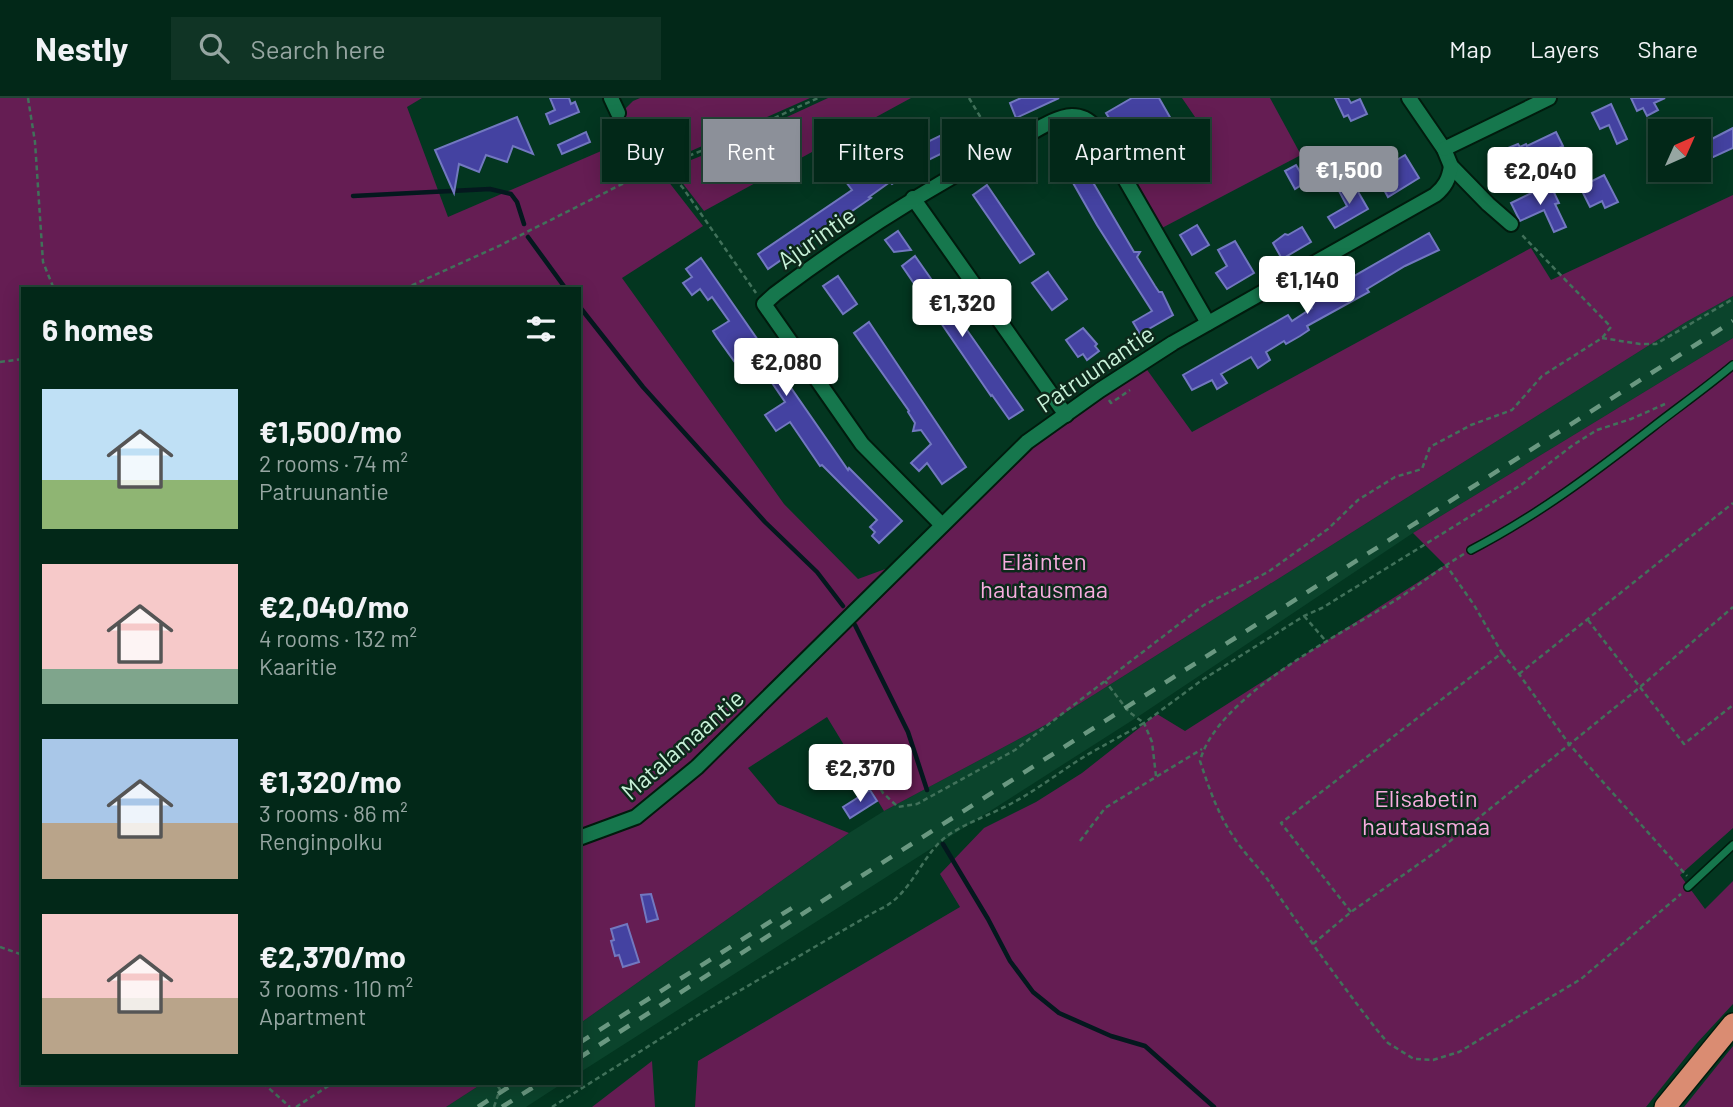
<!DOCTYPE html>
<meta charset="utf-8">
<style>
body{margin:0;font-family:Barlow,sans-serif;background:#103425;color:#f1f3f6;height:100vh;display:flex;flex-direction:column;font-size:26px;white-space:nowrap}
*{box-sizing:border-box;margin:0}
p{font-size:23px;color:#96a6a2}
.icon{flex:none;width:38px;height:38px;fill:none;stroke:currentColor;stroke-width:2;stroke-linecap:round;stroke-linejoin:round}
.map{position:relative;flex:1;overflow:hidden}
.details{position:absolute;left:21px;top:189px;width:560px;height:798px;display:flex;flex-direction:column;background:#022818;border-radius:0px;box-shadow:0 4px 18px #0003,0 0 0 2px #234437}
.details>*{flex:none}
.banner{position:absolute;left:602px;top:21px;width:665px;height:63px;display:flex;gap:14px}
.needle{width:46px;rotate:45deg}
.fabs{position:absolute;left:1648px;top:21px;display:grid;gap:14px}
.fabs a{display:grid;place-items:center;width:63px;height:63px;border-radius:0px;background:#022818;box-shadow:0 4px 18px #0003,0 0 0 2px #234437;font-size:35px}
.price{position:absolute;translate:-50% -60px;padding:0 16px;border-radius:7px;background:#fff;color:#222;font-size:23px;line-height:46px;filter:drop-shadow(0 2px 4px #0008)}
.price::after{content:'';position:absolute;left:50%;top:42px;width:21px;height:16px;margin-left:-10px;background:inherit;clip-path:polygon(0 0,100% 0,50% 100%)}
.price.active{background:#8c9099;color:#fff}
ul{padding:0;list-style:none}
li{display:flex;align-items:center;gap:21px;height:175px;padding:0 21px}
li span{display:grid;place-items:center;flex:none;width:196px;height:140px;border-radius:0px;color:#555}
li>.icon{margin-inline-start:auto}
span .icon{width:84px;height:84px;fill:#fffc;stroke-width:1}
li b{font-size:30px}
h2{display:flex;justify-content:space-between;align-items:center;height:84px;padding:0 21px;font-size:30px}
.tag{padding:0 24px;border-radius:0px;background:#022818;box-shadow:0 4px 18px #0003,0 0 0 2px #234437;font-size:24px;line-height:63px}
.tag.active{background:#8c9099;color:#fff}
header{display:flex;align-items:center;gap:42px;box-sizing:border-box;height:98px;padding:0 35px;background:#022818;border-bottom:2px solid #234437}
header strong{font-size:33px}
nav{display:flex;gap:38px;margin-inline-start:auto;font-size:24px}
.search{width:490px;height:63px;background:#103425;display:flex;align-items:center;gap:18px;box-sizing:border-box;padding:0 24px;border-radius:0px;color:#96a6a2;font-size:26px}
.map>svg:first-child{display:block}
.built{fill:#0b442c}
.green{fill:#651d53}
.lines{fill:none;stroke-linecap:round;stroke-linejoin:round}
.stream{stroke:#04181e;stroke-width:4.5}
.building{fill:#4442a1;stroke:#7278c0;stroke-width:2}
.lane-casing{stroke:#011b0d;stroke-width:10}
.street-casing{stroke:#011b0d;stroke-width:18}
.highway-casing{stroke:#011b0d;stroke-width:24}
.path{stroke:#41715a;stroke-width:2.5;stroke-dasharray:5 3.5;stroke-linecap:butt}
.lane{stroke:#16774d;stroke-width:7}
.street{stroke:#16774d;stroke-width:14}
.highway{stroke:#da8c72;stroke-width:21}
.rail{stroke:#6a9881;stroke-width:4.5;stroke-dasharray:12 12;stroke-linecap:butt}
.labels{text-anchor:middle;dominant-baseline:central;stroke-width:5;stroke-linejoin:round;paint-order:stroke}
.street-label{font-size:24px;fill:#c8f2d9;stroke:#0d291b}
.park-label{font-size:24px;fill:#f7addf;stroke:#0d291b}
</style>
<header>
<strong>Nestly</strong>
<div class="search"><svg class="icon" aria-label="search" viewBox="0 0 24 24"><circle cx="10" cy="10" r="6"/><path d="M15 15l6 6"/></svg>Search here</div>
<nav><a>Map</a><a>Layers</a><a>Share</a></nav>
</header>
<div class="map">
<svg width="1733" height="1009" viewBox="0 0 1733 1009">
<rect width="100%" height="100%" fill="#033620"/>
<g class="built">
<polygon points="1733,198 1733,240 1413,435 1139,618 579,975 579,926 849,735 884,713 1049,625 1686,224"/>
<polygon points="483,985 563,985 526,1009 446,1009"/>
</g>
<g class="green">
<path d="M0 0H422L407 9 448 119 629 41C642 58 661 63 674 79L668 83 703 128 622 180 784 406 858 481 899 466 1031 349 1101 297 1145 269 1192 334 1531 150 1551 182 1733 97V198L1686 224 1049 625 884 713 827 619 748 670 778 706 849 735 579 926V191H23V985H483L446 1009H0Z"/>
<polygon points="640,0 810,0 664,65 638,49 621,15 633,3"/>
<polygon points="828,0 911,0 704,113 671,70 711,54"/>
<polygon points="1182,0 1270,0 1301,57 1160,131 1128,78 1206,35"/>
<polygon points="1733,240 1733,730 1680,777 1705,811 1733,783 1733,906 1697,945 1646,1009 695,1009 698,963 960,809 940,776 984,730 1036,704 1082,675 1157,616 1185,633 1445,467 1413,435"/>
<polygon points="1733,948 1733,1009 1684,1009"/>
<polygon points="652,963 655,1009 592,1009"/>
</g>
<g class="lines">
<g class="stream">
<polyline points="353,98 490,91 511,96 517,104 524,126"/>
<polyline points="528,139 566,191"/>
<polyline points="579,208 643,289 765,424 817,474 843,508"/>
<polyline points="855,527 908,634 927,692"/>
<polyline points="943,746 988,821 1010,863 1033,894 1059,915 1111,938 1145,948 1214,1009"/>
</g>
</g>
<g class="building">
<polygon points="550,0 569,0 571,6 575,4 579,14 550,26 546,16 555,12"/>
<polygon points="1021,0 1059,0 1016,20 1010,5"/>
<polygon points="1132,0 1159,0 1179,35 1163,45 1147,22 1120,38 1106,15"/>
<polygon points="1335,0 1348,0 1351,5 1360,1 1367,16 1351,23 1348,17 1344,19"/>
<polygon points="1631,0 1665,0 1654,5 1658,12 1647,18 1643,10 1637,13"/>
<polygon points="1611,6 1627,41 1617,46 1609,27 1600,31 1592,15"/>
<polygon points="517,19 533,56 513,48 507,64 486,57 479,74 459,66 454,95 435,52"/>
<polygon points="1733,30 1733,50 1709,61 1702,46"/>
<polygon points="954,31 961,46 926,63 892,86 890,84 869,99 871,100 768,171 758,156 852,92 846,84 862,73 869,82 919,48"/>
<polygon points="586,34 590,44 562,56 558,47"/>
<polygon points="1556,34 1563,48 1502,79 1494,62 1510,54 1508,50 1518,46 1520,49 1526,46 1527,48"/>
<polygon points="1075,53 1082,64 1087,64 1085,69 1091,81 1134,154 1140,154 1137,159 1155,188 1159,194 1162,194 1173,217 1140,236 1133,224 1152,213 1097,127 1060,62"/>
<polygon points="1405,57 1419,80 1388,99 1378,81 1394,72 1390,66"/>
<polygon points="1296,67 1306,84 1295,91 1285,73"/>
<polygon points="1604,77 1618,104 1605,110 1602,103 1590,109 1580,89"/>
<polygon points="1353,85 1368,111 1335,130 1328,119 1347,108 1339,93"/>
<polygon points="1550,86 1559,105 1555,106 1566,129 1554,134 1544,112 1520,123 1511,105"/>
<polygon points="987,87 1034,156 1020,165 973,97"/>
<polygon points="1197,127 1209,147 1192,157 1180,137"/>
<polygon points="1302,129 1311,144 1282,161 1273,145 1285,136 1288,137"/>
<polygon points="898,133 911,152 894,154 885,142"/>
<polygon points="1429,135 1439,152 1405,168 1367,191 1369,194 1307,228 1309,232 1300,238 1286,246 1284,243 1266,254 1270,262 1258,270 1251,259 1221,276 1227,285 1217,291 1212,282 1192,292 1183,277 1288,217 1292,223 1312,210 1309,204"/>
<polygon points="1235,143 1254,175 1227,191 1216,175 1227,168 1218,152"/>
<polygon points="915,158 1023,312 1009,321 992,297 991,298 902,168"/>
<polygon points="701,160 848,372 849,370 902,423 879,445 872,438 875,434 870,429 877,422 822,367 820,368 790,324 776,333 765,317 785,304 768,279 763,283 748,262 743,266 738,260 734,263 716,238 713,233 729,223 712,199 708,202 700,191 692,197 683,185 692,179 686,171"/>
<polygon points="1048,174 1067,201 1052,212 1032,185"/>
<polygon points="838,178 857,206 843,216 823,188"/>
<polygon points="869,224 966,369 942,386 927,365 919,373 911,365 931,346 921,332 913,333 915,325 908,314 909,313 854,235"/>
<polygon points="1083,230 1097,246 1095,248 1099,253 1087,262 1083,256 1078,259 1066,242"/>
<polygon points="870,692 877,703 850,720 843,709"/>
<polygon points="651,796 658,821 647,824 641,797"/>
<polygon points="627,826 639,864 623,869 619,857 615,858 611,843 614,842 611,831"/>
</g>
<g class="lines">
<g class="lane-casing">
<g id="lane">
<path d="M1471 452C1537 418 1595 374 1653 329 1680 308 1707 289 1733 267"/>
<polyline points="1688,789 1733,747"/>
</g>
</g>
<g class="street-casing">
<g id="street">
<polyline points="611,0 618,15"/>
<polyline points="1409,0 1444,51 1451,68 1488,106 1511,126"/>
<polyline points="1444,51 1549,0"/>
<polyline points="913,100 1066,317"/>
<path d="M942 427 862 346 764 206 775 196C852 138 933 87 1018 42 1034 34 1054 19 1072 18 1081 18 1089 22 1095 29L1208 225"/>
<path d="M579 740 636 719 697 669 1027 344 1100 292 1173 245 1435 97C1445 89 1449 81 1451 68"/>
</g>
</g>
<g class="highway-casing">
<polyline id="highway" points="1665,1009 1733,926"/>
</g>
<g class="path">
<polyline points="28,0 35,44 43,164 54,191"/>
<polyline points="969,0 993,40"/>
<polyline points="623,27 636,50 663,67 683,90 756,195"/>
<polyline points="404,191 499,148 646,74 709,50 818,0"/>
<polyline points="1602,240 1640,246 1656,246 1733,201"/>
<polyline points="0,264 23,261"/>
<polyline points="1109,302 1111,305 1130,292"/>
<path d="M1464 456C1440 470 1419 487 1396 502 1341 536 1217 598 1200 663 1209 690 1218 717 1235 741 1246 758 1261 771 1272 788 1306 837 1340 885 1377 932L1388 945 1414 961 1433 962 1459 954 1581 881 1681 796"/>
<polyline points="1304,518 1325,542"/>
<polyline points="1588,522 1684,646 1733,607"/>
<polyline points="1502,555 1519,576 1569,646 1687,778"/>
<polyline points="1519,576 1733,405"/>
<polyline points="854,648 883,695 898,709 917,706 1015,652 1204,507 1268,474 1328,431 1358,402 1395,379 1422,371 1430,349 1471,327 1512,312 1542,278 1602,240 1611,229 1520,135"/>
<polyline points="1156,678 1152,644 1144,625 1202,582 1304,518 1322,510 1521,387 1573,347 1597,332 1631,321 1665,306"/>
<polyline points="1080,743 1105,710 1202,651"/>
<polyline points="1351,814 1281,725 1502,555 1474,507 1446,467"/>
<polyline points="1313,846 1351,814 1444,748 1639,590 1733,509"/>
<polyline points="0,849 23,857"/>
<polyline points="263,985 290,1009"/>
<polyline points="296,1009 333,985"/>
<polyline points="494,1009 500,991 495,985"/>
<path d="M552 1009 698 917 878 812C912 798 920 758 947 738 967 724 993 716 1014 704 1040 690 1062 672 1087 657 1106 646 1125 636 1144 625L1129 614 1105 583"/>
</g>
<use href="#lane" class="lane"/>
<use href="#street" class="street"/>
<use href="#highway" class="highway"/>
<g class="rail">
<polyline points="579,945 795,808"/>
<polyline points="579,960 852,784 1733,223"/>
<polyline points="478,1009 515,985"/>
<polyline points="502,1009 540,985"/>
</g>
</g>
<g class="labels">
<g class="street-label">
<text transform="translate(816 139) rotate(-35)">Ajurintie</text>
<text transform="translate(1095 270) rotate(-34)">Patruunantie</text>
<text transform="translate(682 646) rotate(-41)">Matalamaantie</text>
</g>
<g class="park-label">
<text x="1044" y="462">Eläinten<tspan x="1044" dy="28">hautausmaa</tspan></text>
<text x="1426" y="699">Elisabetin<tspan x="1426" dy="28">hautausmaa</tspan></text>
</g>
</g>
</svg>
<div class="fabs">
<a><svg class="needle" viewBox="-14 -14 28 28"><path d="M0-13l5 13h-10z" fill="#e53935"/><path d="M0 13l5-13h-10z" fill="#96a6a2"/></svg></a>
</div>
<b class="price active" style="left:1349px;top:108px">€1,500</b>
<b class="price" style="left:1540px;top:109px">€2,040</b>
<b class="price" style="left:1307px;top:218px">€1,140</b>
<b class="price" style="left:962px;top:241px">€1,320</b>
<b class="price" style="left:786px;top:300px">€2,080</b>
<b class="price" style="left:860px;top:706px">€2,370</b>
<div class="banner">
<a class="tag">Buy</a>
<a class="tag active">Rent</a>
<a class="tag">Filters</a>
<a class="tag">New</a>
<a class="tag">Apartment</a>
</div>
<section class="details">
<h2>6 homes<svg class="icon" aria-label="filters" viewBox="0 0 24 24"><path d="M4 7h16M4 17h16"/><circle cx="9" cy="7" r="2"/><circle cx="15" cy="17" r="2"/></svg></h2>
<ul>
<li><span style="background:linear-gradient(#bfe0f5 65%,#8fb573 0)"><svg class="icon" aria-label="home" viewBox="0 0 24 24"><path d="M3 11l9-7 9 7M6 9v11h12V9"/></svg></span><div><b>€1,500/mo</b><p>2 rooms · 74 m²</p><p>Patruunantie</p></div></li>
<li><span style="background:linear-gradient(#f6c9c9 75%,#7fa58c 0)"><svg class="icon" aria-label="home" viewBox="0 0 24 24"><path d="M3 11l9-7 9 7M6 9v11h12V9"/></svg></span><div><b>€2,040/mo</b><p>4 rooms · 132 m²</p><p>Kaaritie</p></div></li>
<li><span style="background:linear-gradient(#a9c7e8 60%,#b9a48a 0)"><svg class="icon" aria-label="home" viewBox="0 0 24 24"><path d="M3 11l9-7 9 7M6 9v11h12V9"/></svg></span><div><b>€1,320/mo</b><p>3 rooms · 86 m²</p><p>Renginpolku</p></div></li>
<li><span style="background:linear-gradient(#f6c9c9 60%,#b9a48a 0)"><svg class="icon" aria-label="home" viewBox="0 0 24 24"><path d="M3 11l9-7 9 7M6 9v11h12V9"/></svg></span><div><b>€2,370/mo</b><p>3 rooms · 110 m²</p><p>Apartment</p></div></li>
</ul>
</section>
</div>
